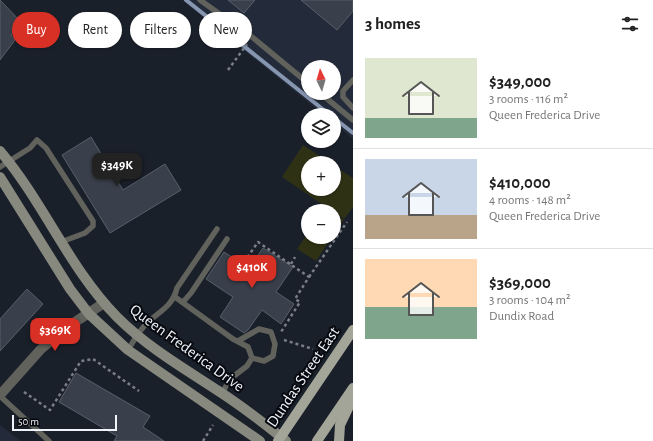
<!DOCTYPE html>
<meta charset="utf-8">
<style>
body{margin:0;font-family:"Alegreya Sans",sans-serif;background:#f2f2f2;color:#222;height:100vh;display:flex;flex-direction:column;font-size:15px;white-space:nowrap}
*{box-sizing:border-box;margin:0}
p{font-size:13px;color:#767676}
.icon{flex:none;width:22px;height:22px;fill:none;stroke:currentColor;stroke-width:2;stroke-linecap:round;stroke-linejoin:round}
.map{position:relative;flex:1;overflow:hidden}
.panel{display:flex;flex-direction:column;background:#fff;width:300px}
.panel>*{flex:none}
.hud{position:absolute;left:12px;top:12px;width:281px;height:36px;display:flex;gap:8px}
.needle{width:26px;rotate:355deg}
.tools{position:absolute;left:301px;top:60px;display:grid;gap:8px}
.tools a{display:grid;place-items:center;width:40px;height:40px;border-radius:50%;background:#fff;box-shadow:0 1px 3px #0004;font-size:20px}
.scale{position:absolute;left:12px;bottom:10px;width:105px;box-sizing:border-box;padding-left:4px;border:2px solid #eff3fa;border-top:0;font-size:11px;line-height:14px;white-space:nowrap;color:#eff3fa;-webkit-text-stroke:3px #07090e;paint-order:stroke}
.price{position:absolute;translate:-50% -34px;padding:0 9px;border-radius:8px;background:#d93025;color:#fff;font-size:13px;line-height:26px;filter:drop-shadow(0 1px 2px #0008)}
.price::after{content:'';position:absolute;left:50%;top:24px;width:12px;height:9px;margin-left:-6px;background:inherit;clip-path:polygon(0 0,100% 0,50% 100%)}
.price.on{background:#222;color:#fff}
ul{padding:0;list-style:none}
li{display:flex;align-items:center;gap:12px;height:100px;padding:0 12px}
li+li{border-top:1px solid #e0e0e0}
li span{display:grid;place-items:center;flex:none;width:112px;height:80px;border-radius:0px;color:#555}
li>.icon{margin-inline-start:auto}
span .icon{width:48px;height:48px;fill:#fffc;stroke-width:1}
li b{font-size:17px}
h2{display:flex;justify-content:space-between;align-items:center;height:48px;padding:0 12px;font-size:17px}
.pill{padding:0 14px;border-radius:18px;background:#fff;box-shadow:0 1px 3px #0004;font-size:14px;line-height:36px}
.pill.on{background:#d93025;color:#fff}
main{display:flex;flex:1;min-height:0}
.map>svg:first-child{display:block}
.built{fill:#232b3a;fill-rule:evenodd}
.green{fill:#2f3115}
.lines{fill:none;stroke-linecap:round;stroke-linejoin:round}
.stream{stroke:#8796b0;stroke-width:4}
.building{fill:#3a404b;stroke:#585f6b}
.path{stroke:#797e87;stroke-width:2.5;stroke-dasharray:3 3;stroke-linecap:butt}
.lane{stroke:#61625c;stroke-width:5.5}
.street{stroke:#61625c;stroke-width:10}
.secondary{stroke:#87887e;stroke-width:10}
.primary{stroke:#a4a599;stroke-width:10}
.labels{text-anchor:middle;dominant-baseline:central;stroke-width:4;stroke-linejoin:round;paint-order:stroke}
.street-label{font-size:16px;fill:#eff3fa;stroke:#07090e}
</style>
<main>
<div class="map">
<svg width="353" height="441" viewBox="0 0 353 441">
<rect width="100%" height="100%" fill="#1a202a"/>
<g class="built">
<path d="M182 0H353V139L334 123V115H324ZM308 67H334V93H308Z"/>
<polygon points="0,425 21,441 0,441"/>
</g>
<g class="green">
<polygon points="303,145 330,163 308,163 308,189 334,189 334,166 353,178 353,207 344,219 282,177"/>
<polygon points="334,214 344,220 334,234"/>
<polygon points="308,233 308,237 332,237 316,261 297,249"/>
</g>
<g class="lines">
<g class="stream">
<polyline points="186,0 330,115"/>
<polyline points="334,118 353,133"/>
</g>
</g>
<g class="building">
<polygon points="0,0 21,22 11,35 15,40 0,60"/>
<polygon points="228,0 255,0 244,13"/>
<polygon points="301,0 353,0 353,11 337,30"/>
<polygon points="91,137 123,190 165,164 181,190 110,233 62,155"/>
<polygon points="263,248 293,267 276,292 294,304 281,324 262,310 248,330 244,333 220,317 233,297 206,279 224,252 249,268"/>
<polygon points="27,289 43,304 0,351 0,319"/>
<polygon points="76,373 150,416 143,427 164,441 114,441 117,436 59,402"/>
</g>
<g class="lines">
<g class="path">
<polyline points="228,70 247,44"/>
<polyline points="244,262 258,242 309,277 295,299 300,302 281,332"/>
<polyline points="291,264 295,257"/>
<polyline points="309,277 347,222"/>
<polyline points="284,340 313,349"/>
<polyline points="24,392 50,410 81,361 93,359 139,391"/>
<polyline points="203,441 213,425"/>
</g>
<g class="lane">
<polyline points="200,0 252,37 308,83"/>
<polyline points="353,80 343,91 343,97 353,108"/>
<polyline points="320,93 353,120"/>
<polyline points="0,167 30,148 37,140 46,148 93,221 93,226 85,233 61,242"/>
<polyline points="175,297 233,339 248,347 252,358"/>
<polyline points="183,302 191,293 227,239"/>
<path d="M128 350C134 340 140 329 149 321 161 311 173 305 177 288L217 229"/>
<polyline points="222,393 230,379 247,366 252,358 264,361 273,356 275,344 271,332 259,329 238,341"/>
<polyline points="0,396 49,441"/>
</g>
<polyline class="street" points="0,395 41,349 69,326 104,303"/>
<g class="secondary">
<path d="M0 151C44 203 69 268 117 317 147 347 185 369 220 392 243 407 265 424 286 441"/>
<polyline points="0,177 70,289 89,314 128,350 260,441"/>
</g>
<g class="primary">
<polyline points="278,441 353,330"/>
<polyline points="317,441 353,388"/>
<polyline points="339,441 340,425 352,400"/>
</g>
</g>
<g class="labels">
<g class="street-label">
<text transform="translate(187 348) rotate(36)">Queen Frederica Drive</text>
<text transform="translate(303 377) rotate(-56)">Dundas Street East</text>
</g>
</g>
</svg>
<div class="tools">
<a><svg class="needle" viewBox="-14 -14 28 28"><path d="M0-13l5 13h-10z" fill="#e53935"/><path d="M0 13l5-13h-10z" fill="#767676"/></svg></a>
<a><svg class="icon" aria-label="layers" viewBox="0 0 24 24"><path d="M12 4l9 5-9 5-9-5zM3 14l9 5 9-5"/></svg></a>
<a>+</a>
<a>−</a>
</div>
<div class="scale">50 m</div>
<b class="price on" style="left:117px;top:187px">$349K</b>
<b class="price" style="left:252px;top:289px">$410K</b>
<b class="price" style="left:55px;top:352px">$369K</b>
<div class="hud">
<a class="pill on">Buy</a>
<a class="pill">Rent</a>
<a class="pill">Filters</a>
<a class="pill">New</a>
</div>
</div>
<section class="panel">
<h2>3 homes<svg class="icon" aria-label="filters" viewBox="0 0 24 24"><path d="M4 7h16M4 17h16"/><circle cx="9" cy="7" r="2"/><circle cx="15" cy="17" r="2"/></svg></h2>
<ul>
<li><span style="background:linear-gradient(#dfe7d0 75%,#7fa58c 0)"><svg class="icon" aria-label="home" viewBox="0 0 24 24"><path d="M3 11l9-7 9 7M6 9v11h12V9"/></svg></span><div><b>$349,000</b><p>3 rooms · 116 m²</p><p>Queen Frederica Drive</p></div></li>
<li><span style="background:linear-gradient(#c9d6e8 70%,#b9a48a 0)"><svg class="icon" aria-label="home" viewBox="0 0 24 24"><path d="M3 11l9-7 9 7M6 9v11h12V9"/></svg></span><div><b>$410,000</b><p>4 rooms · 148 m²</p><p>Queen Frederica Drive</p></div></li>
<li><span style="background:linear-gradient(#ffd9b3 60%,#7fa58c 0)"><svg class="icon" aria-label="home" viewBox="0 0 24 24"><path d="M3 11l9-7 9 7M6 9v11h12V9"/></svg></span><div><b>$369,000</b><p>3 rooms · 104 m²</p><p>Dundix Road</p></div></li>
</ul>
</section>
</main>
